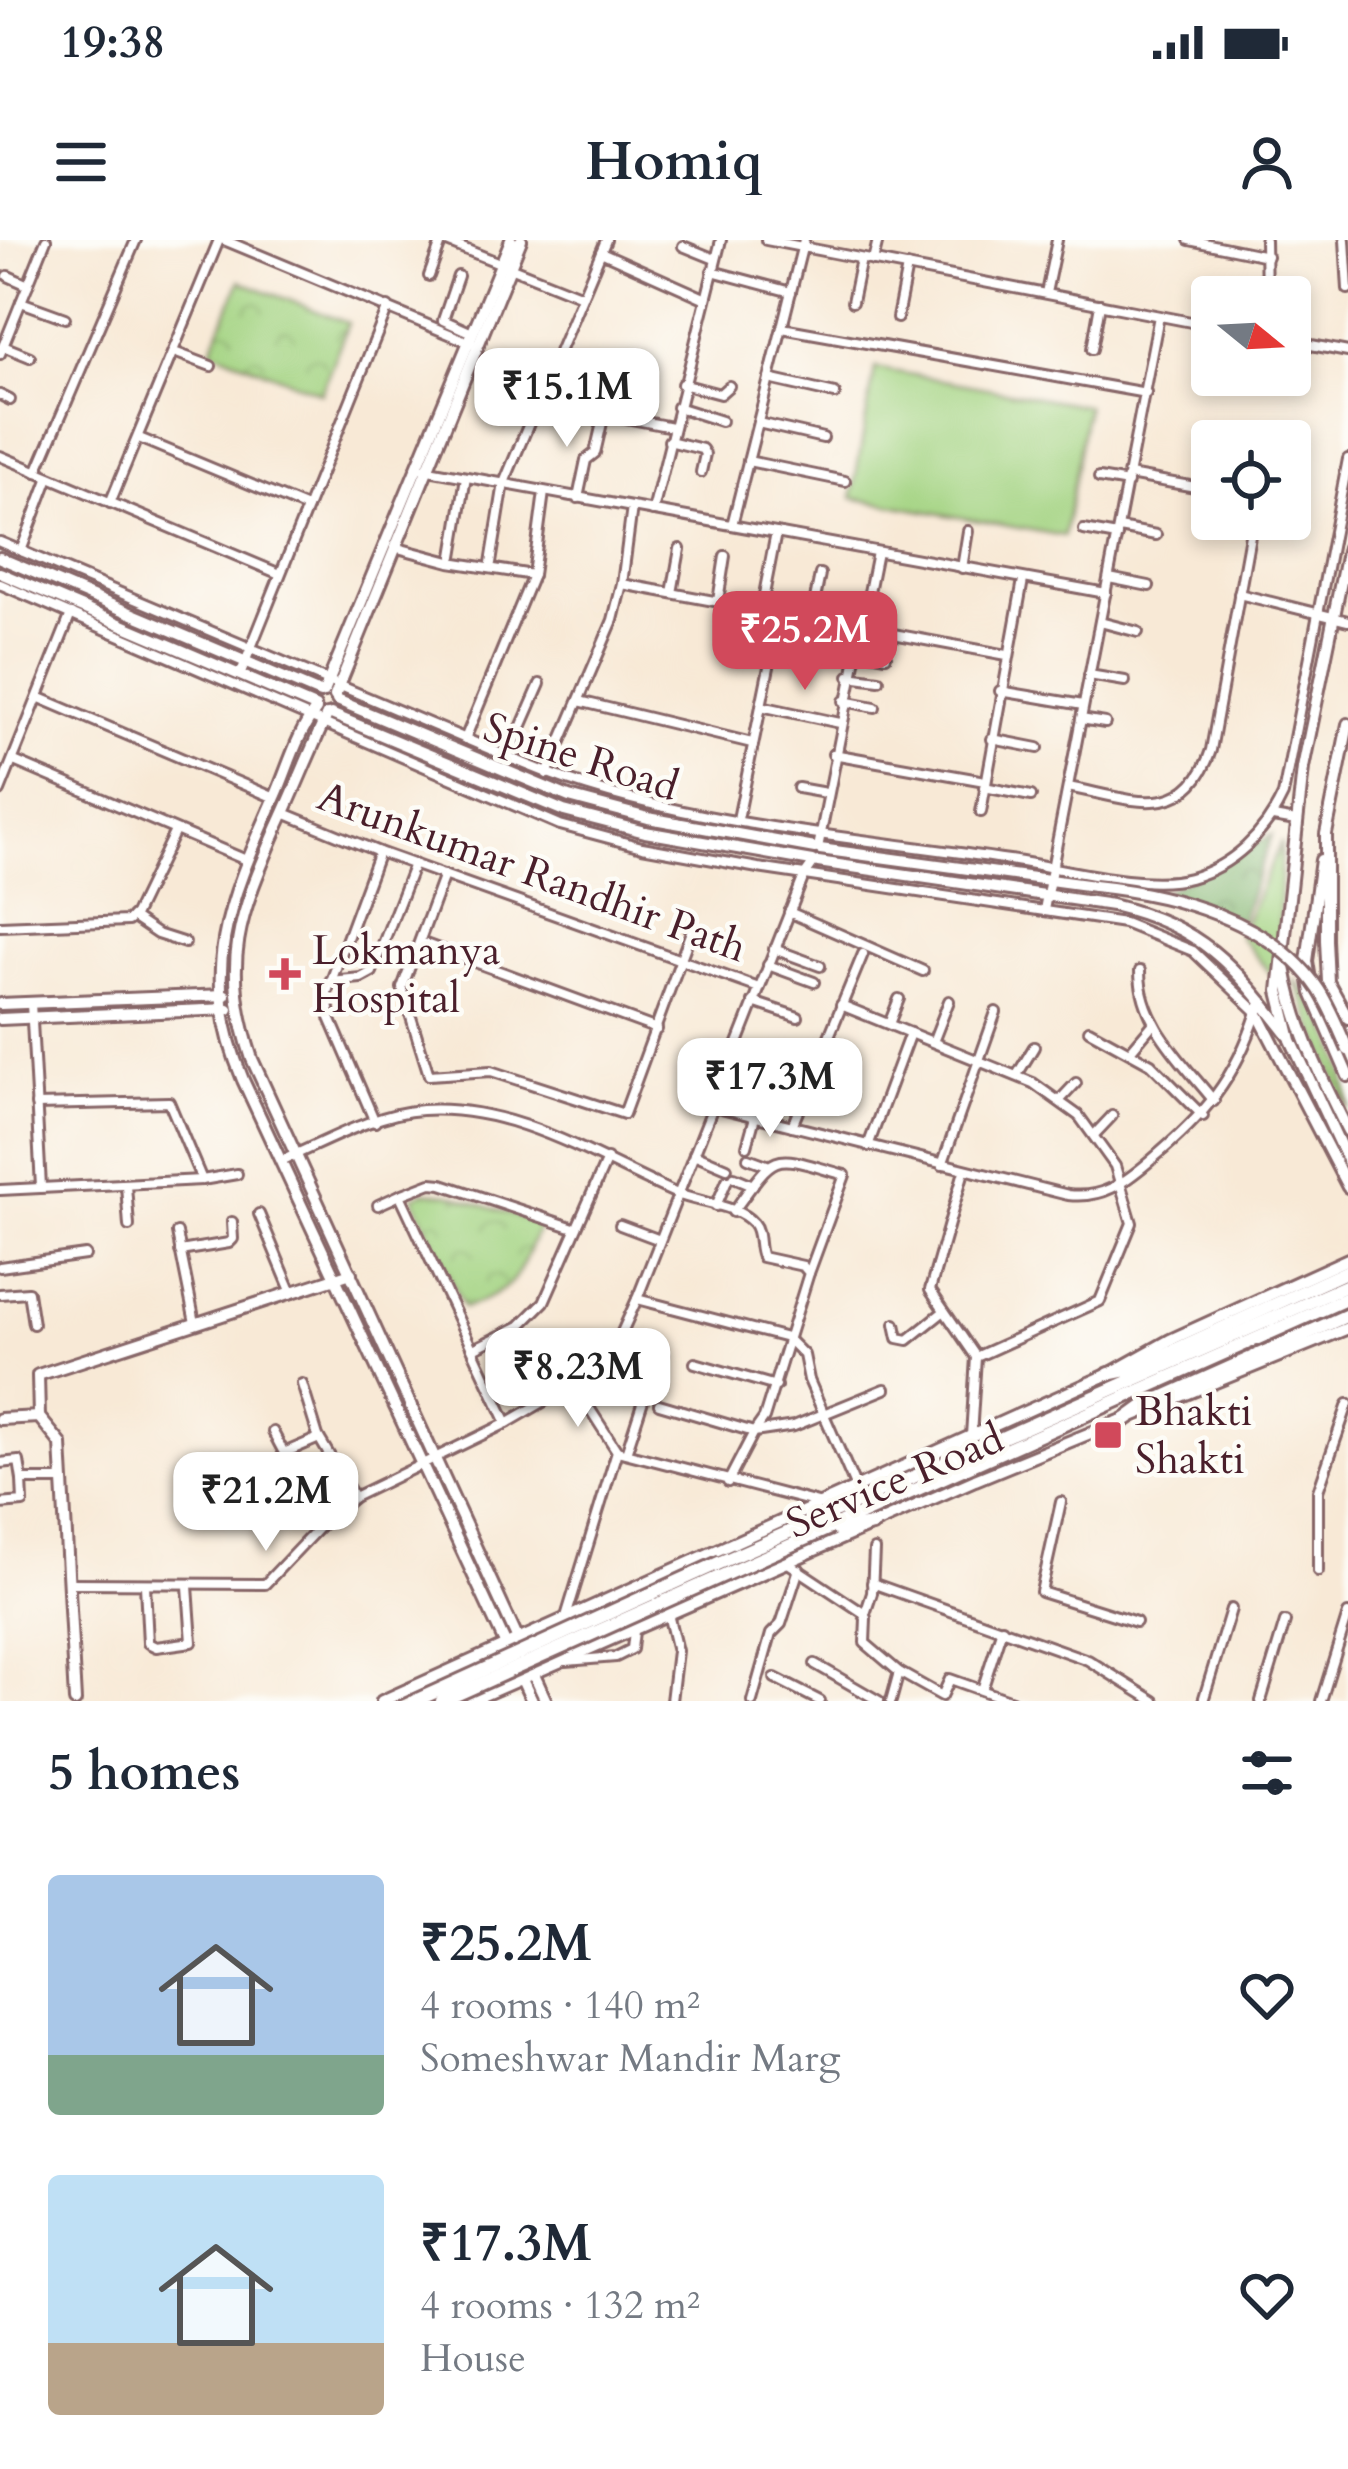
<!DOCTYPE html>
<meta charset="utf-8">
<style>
body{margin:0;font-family:Cardo,serif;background:#f2f2f3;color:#1f2937;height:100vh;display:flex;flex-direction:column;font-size:45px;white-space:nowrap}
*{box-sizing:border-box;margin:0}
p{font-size:39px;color:#747a83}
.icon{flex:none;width:66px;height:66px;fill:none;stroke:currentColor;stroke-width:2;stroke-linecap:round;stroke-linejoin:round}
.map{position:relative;height:1461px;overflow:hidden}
.side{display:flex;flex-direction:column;background:#fff;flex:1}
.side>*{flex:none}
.needle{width:78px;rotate:108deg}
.buttons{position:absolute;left:1191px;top:36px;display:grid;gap:24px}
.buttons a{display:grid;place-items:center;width:120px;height:120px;border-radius:12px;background:#fff;box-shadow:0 6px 18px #0003;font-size:60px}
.price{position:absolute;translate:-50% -102px;padding:0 27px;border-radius:24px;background:#fff;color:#222;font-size:39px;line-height:78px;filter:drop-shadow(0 3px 6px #0008)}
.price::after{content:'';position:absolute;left:50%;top:72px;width:36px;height:27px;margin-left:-18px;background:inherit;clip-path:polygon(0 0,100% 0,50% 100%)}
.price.current{background:#d1495b;color:#fff}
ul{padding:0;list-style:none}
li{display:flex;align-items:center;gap:36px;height:300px;padding:0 48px}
li span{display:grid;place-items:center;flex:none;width:336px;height:240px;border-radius:12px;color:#555}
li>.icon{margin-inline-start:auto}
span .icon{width:144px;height:144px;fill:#fffc;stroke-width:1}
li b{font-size:51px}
h2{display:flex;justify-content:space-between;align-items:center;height:144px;padding:0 48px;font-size:51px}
.status{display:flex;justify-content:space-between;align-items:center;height:84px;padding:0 60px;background:#fff;direction:ltr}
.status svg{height:33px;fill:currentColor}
header{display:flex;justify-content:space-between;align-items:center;height:156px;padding:0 48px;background:#fff;font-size:54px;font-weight:800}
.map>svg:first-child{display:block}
.green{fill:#a3d381;stroke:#767956;stroke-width:3}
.forest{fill:url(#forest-crowns);stroke:#666a4d;stroke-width:3}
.park{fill:url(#park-crowns);stroke:#767956;stroke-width:3}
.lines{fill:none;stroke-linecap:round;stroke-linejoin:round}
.street-casing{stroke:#876667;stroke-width:14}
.secondary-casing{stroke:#876667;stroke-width:16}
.primary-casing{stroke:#876667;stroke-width:16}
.highway-casing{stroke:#876667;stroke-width:18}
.street{stroke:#fff;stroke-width:8}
.secondary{stroke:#fff;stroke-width:10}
.primary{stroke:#fff;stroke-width:10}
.highway{stroke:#fff;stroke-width:12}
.primary-bridge-casing{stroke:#876667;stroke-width:16;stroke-linecap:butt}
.highway-bridge-casing{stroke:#876667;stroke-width:18;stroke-linecap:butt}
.primary-bridge{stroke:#fff;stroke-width:10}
.highway-bridge{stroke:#fff;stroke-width:12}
.poi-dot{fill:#d1495b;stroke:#fdfcf7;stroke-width:4.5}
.labels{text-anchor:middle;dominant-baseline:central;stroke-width:9;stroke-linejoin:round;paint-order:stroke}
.street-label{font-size:42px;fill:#4a1f2b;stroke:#fdfcf7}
.poi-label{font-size:42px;fill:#4a1f2b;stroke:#fdfcf7;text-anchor:start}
</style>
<div class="status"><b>19:38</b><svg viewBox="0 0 49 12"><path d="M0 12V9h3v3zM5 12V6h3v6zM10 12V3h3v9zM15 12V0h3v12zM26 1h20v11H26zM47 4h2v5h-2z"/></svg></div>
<header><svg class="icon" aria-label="menu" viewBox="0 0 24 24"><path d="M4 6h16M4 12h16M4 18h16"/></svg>Homiq<svg class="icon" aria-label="person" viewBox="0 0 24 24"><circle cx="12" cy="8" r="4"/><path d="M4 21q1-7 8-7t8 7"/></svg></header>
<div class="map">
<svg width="1348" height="1461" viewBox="0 0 1348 1461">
<defs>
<pattern id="forest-crowns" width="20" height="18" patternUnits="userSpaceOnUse" patternTransform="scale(3)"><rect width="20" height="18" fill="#82b56f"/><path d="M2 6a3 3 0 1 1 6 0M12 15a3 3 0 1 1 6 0" fill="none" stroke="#6c935b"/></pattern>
<pattern id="park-crowns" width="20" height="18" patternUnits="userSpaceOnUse" patternTransform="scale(3)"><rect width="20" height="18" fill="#a3d381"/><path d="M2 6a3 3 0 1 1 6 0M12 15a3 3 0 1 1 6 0" fill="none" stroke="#8eb570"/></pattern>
</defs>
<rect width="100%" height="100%" fill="#fdfcf7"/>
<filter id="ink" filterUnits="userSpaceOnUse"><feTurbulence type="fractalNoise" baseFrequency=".00833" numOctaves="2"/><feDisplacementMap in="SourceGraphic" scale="24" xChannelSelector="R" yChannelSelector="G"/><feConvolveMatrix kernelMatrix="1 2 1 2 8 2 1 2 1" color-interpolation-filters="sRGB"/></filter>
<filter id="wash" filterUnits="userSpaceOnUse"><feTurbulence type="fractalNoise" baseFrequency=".004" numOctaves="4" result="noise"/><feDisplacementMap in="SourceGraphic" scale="48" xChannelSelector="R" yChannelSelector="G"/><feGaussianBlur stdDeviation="2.7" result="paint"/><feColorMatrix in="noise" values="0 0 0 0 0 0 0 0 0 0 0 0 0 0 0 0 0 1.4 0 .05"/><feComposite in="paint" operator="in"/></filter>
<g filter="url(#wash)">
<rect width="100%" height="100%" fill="#f8e9d6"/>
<g class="green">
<polygon points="875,128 1087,166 1064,296 852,258"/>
<polygon points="1281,602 1278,743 1239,696"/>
<path d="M1294 739C1326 773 1348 823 1348 869Z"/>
</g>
<polygon class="forest" points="1272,595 1241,681 1161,653"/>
<g class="park">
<polygon points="240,41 348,83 321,153 211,110"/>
<path d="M424 952 449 954 540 984C518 1035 519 1049 464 1068L413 957Z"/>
</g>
</g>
<g filter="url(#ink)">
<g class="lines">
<g class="street-casing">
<g id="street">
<polyline points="224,0 471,103"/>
<polyline points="766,0 1212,86"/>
<polyline points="1189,0 1267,16"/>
<polyline points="1265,0 1266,57"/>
<polyline points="1345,0 1348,49"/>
<polyline points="683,6 715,19"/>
<polyline points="601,12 704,58"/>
<polyline points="873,21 878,0"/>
<polyline points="712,31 791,52"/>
<polyline points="8,36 28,45"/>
<polyline points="429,36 442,0 582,56"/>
<polyline points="458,36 443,80 472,93"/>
<polyline points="1046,53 1057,0"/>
<polyline points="21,62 65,78"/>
<polyline points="852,62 861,19"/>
<polyline points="897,78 907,27"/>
<polyline points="1198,83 1206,43"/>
<polyline points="782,88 1146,153"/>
<polyline points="1290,101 1348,112"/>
<polyline points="3,106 30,117"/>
<polyline points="1092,109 1100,64"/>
<polyline points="174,112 211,126"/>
<polyline points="0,114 46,0"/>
<polyline points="769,139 835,154"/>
<polyline points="682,144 720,154 729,146"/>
<polyline points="0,155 10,160"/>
<polyline points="538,161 672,187"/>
<polyline points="677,167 721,181"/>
<polyline points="758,183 823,198"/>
<polyline points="139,198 307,268"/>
<polyline points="669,201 702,209 705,214 701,232"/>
<polyline points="0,216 280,334"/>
<polyline points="748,221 845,241"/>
<polyline points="423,229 1106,353"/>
<polyline points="37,232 136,0"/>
<polyline points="1129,235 1212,250"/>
<polyline points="1099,238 1128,243"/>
<polyline points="578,258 586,220 595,213 604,174"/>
<polyline points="110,263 219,0"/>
<polyline points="653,271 721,0"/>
<polyline points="732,285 804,0"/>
<polyline points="1119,288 1156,295"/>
<polyline points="1084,290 1117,296"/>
<path d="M0 302 525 524C672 585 852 596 1009 620 1060 627 1142 651 1190 638 1233 626 1265 594 1283 555L1348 219"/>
<polyline points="394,307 450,322 533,335"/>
<polyline points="21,311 49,237"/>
<polyline points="453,316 466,237"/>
<polyline points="491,323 504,243 606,0"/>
<polyline points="962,328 968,291"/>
<polyline points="1109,338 1149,346"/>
<path d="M0 344 560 585 642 607 758 628 1124 683 1193 711 1257 772C1235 840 1205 875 1150 921 1124 943 1103 959 1068 955L713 866"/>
<polyline points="622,344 1007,415"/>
<polyline points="672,353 680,309"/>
<polyline points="1239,354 1348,381"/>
<polyline points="718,361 725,316"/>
<polyline points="761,370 776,293"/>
<polyline points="811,379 820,334"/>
<polyline points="1100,382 1138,392"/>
<polyline points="854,410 886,416"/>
<polyline points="240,435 388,67"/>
<polyline points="1089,435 1125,441"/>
<polyline points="849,436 879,440"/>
<polyline points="1000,451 1083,465"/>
<polyline points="40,458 275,558"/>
<polyline points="579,461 752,503"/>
<polyline points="844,461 875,467"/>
<polyline points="761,466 840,483"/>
<polyline points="1081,479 1105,483"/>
<polyline points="465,499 533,335 544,252"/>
<polyline points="992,499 1038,508"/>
<polyline points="833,514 985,541"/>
<polyline points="508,517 540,444"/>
<polyline points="14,521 246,620"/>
<polyline points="547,534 613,380 622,344 632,267"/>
<polyline points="984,547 1031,556"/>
<path d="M1068 547C1127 558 1186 586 1211 510L1253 279"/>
<polyline points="798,548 826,553"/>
<polyline points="0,551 71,374"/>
<polyline points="981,572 1023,340"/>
<polyline points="284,573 379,612 759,748"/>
<polyline points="1273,577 1296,581"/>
<polyline points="738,579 780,373"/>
<polyline points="818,608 877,312"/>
<polyline points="444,635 402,748 429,835 491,831 624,874 692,689"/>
<polyline points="1044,670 1159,76"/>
<polyline points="789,672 923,731"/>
<polyline points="132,677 157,694 185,703"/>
<polyline points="0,686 128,681 135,674 175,591"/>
<polyline points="420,702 657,789"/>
<polyline points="774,709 820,726"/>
<polyline points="768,725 814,742"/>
<path d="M1140 731C1140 784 1183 822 1214 861"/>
<polyline points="330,741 361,738 372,732 414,624"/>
<polyline points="753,762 798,777"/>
<polyline points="31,763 41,947"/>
<polyline points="841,765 1033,843 1079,876 1115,926 1132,983 1100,1061 976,1117"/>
<polyline points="889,784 899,759"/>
<polyline points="1089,790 1151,824 1203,876"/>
<polyline points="933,802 949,761"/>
<polyline points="1131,810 1153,784"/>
<polyline points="1017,835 1034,807"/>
<polyline points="1060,860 1076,843"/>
<polyline points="36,865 169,862 202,940"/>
<polyline points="375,882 330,778 327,752 379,612"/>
<polyline points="792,886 863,714"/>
<polyline points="1094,895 1112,876"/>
<polyline points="747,906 755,877"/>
<polyline points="868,906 910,793"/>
<polyline points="694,914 727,928"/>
<polyline points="748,918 767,925"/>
<path d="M283 920C325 902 376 873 422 870 514 864 595 918 675 953 697 963 737 964 753 983 761 992 757 1007 762 1017L803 1026 809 1033 764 1178 754 1192 659 1164"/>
<polyline points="942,925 996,772"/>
<polyline points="964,931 930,1050 976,1117 971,1196"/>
<polyline points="734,937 753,945"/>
<polyline points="126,945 129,986"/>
<polyline points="0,950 202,940 237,934"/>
<polyline points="378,965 400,955"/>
<polyline points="716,966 727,940"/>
<path d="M733 972C779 908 770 914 845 935L809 1033"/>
<polyline points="259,974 292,1053"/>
<polyline points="620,985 660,1000"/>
<polyline points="177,993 195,1083"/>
<polyline points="180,1011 229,1003 233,999 232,982"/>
<polyline points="0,1027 85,1015"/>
<polyline points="0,1054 28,1052 33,1084"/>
<polyline points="637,1059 787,1098 804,1115 809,1140 856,1248"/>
<polyline points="895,1084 898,1098 908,1100 943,1072"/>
<polyline points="618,1101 664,1115"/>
<polyline points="473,1109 520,1086 544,1062 607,919"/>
<polyline points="606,1119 649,1142 626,1213"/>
<polyline points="695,1123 776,1146"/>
<polyline points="302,1144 318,1196 354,1257"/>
<polyline points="507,1183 400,955 431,943 442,944 574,988"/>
<polyline points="273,1192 284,1213"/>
<polyline points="617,1211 818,1263"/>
<polyline points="0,1223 19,1221 22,1240"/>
<polyline points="293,1234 284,1213 319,1198"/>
<polyline points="728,1242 754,1192 794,1186 885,1149"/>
<polyline points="1061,1262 1041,1352 1136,1382"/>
<polyline points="0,1264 23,1262 22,1240 63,1240"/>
<polyline points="788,1323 862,1372 866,1378 865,1403 899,1432 942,1456 950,1439 1012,1461"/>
<polyline points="1318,1331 1318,1251 1348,1164"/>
<polyline points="69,1343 265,1344 324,1282 354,1257 507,1183 593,1133 618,1101 637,1059 804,636 814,622"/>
<polyline points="872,1343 1088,1420 1154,1461"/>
<polyline points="145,1345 148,1403 156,1407 192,1402 188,1346"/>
<polyline points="668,1374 677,1411 671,1461"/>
<polyline points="865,1374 872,1353 874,1310"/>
<polyline points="566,1377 617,1211 575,1146"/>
<polyline points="566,1421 616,1417 632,1409 634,1391"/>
<polyline points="815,1424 879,1461"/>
<polyline points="775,1438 820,1461"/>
<polyline points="982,1450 1002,1388"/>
<polyline points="752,1461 771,1394 781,1384 799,1329"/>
<polyline points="891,1461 899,1432"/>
<polyline points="1203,1461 1231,1369"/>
<polyline points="1261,1461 1285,1382"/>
<polyline points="1321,1461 1348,1374"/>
</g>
</g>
<g class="secondary-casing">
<g id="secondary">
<polyline points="324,452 511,0"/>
<polyline points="335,456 521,0"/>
<polyline points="39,1177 38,1135 351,1033"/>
<polyline points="39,1177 61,1204 75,1461"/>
<polyline points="0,1179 39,1177"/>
</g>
</g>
<g class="primary-casing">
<g id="primary">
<polyline points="1348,307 1303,528 1279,751 1291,800 1348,922"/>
<polyline points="0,318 320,453"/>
<polyline points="0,333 315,467"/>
<polyline points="337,460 569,557 648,578 815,608"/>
<path d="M316 470C297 493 288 528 276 555 231 657 196 729 243 840L532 1461"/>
<polyline points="331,474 564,571 645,592 812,621"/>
<path d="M327 475C310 511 295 549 278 586 239 677 220 721 252 819L546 1461"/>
<polyline points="1348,484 1326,594 1326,700 1328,742 1348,778"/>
<polyline points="820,609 1094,646"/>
<polyline points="1321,620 1307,721 1312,753 1348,836"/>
<path d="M818 622 1112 665C1204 687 1233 725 1289 796"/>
<path d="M1285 727C1295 787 1321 837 1348 891"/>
<polyline points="1263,763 1257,772 1348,947"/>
<polyline points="0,764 225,755"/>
<polyline points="0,779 228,769"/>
<polyline points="382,1461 1109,1134 1170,1100 1348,1019"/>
<polyline points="470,1461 975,1240 1348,1088"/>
</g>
</g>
<g class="highway-casing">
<g id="highway">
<polyline points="1109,1134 1133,1129 1348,1031"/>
<polyline points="1122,1182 1144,1166 1348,1075"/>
<polyline points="826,1272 856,1248"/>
<polyline points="838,1290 872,1285"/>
<polyline points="721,1322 1348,1045"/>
<polyline points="726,1334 1348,1058"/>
</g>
</g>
<use href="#street" class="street"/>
<use href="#secondary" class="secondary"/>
<use href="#primary" class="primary"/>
<use href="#highway" class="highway"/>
<g class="primary-bridge-casing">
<path id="primary-bridge" d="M1094 646C1172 654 1273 680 1319 750 1331 769 1339 790 1348 810"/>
</g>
<g class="highway-bridge-casing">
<g id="highway-bridge">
<polyline points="415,1461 721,1322"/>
<polyline points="442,1461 726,1334"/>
</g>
</g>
<use href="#primary-bridge" class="primary-bridge"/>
<use href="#highway-bridge" class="highway-bridge"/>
</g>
</g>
<g class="poi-dot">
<path d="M279 716h12v12h12v12h-12v12h-12v-12h-12v-12h12z"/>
<rect x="1093" y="1180" width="30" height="30" rx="6"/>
</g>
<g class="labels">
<g class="street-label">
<text transform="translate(581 517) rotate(18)">Spine Road</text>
<text transform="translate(532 632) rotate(20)">Arunkumar Randhir Path</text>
<text transform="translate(895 1241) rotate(-23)">Service Road</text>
</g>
<g class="poi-label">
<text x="312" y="710">Lokmanya<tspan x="312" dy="48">Hospital</tspan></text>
<text x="1135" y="1171">Bhakti<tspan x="1135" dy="48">Shakti</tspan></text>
</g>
</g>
</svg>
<div class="buttons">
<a><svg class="needle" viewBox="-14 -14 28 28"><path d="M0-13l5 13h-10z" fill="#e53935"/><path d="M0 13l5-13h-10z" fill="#747a83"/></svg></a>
<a><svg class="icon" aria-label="locate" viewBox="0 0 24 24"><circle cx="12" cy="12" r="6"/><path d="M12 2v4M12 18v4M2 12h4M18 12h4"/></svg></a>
</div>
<b class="price" style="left:567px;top:210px">₹15.1M</b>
<b class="price current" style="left:805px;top:453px">₹25.2M</b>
<b class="price" style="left:770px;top:900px">₹17.3M</b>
<b class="price" style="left:578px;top:1190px">₹8.23M</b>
<b class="price" style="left:266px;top:1314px">₹21.2M</b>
</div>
<section class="side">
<h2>5 homes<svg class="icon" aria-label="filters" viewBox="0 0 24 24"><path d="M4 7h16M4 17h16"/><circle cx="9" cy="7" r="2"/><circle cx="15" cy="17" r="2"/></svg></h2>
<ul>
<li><span style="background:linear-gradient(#a9c7e8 75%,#7fa58c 0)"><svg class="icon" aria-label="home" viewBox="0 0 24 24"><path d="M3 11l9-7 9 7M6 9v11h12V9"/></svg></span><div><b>₹25.2M</b><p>4 rooms · 140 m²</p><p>Someshwar Mandir Marg</p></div><svg class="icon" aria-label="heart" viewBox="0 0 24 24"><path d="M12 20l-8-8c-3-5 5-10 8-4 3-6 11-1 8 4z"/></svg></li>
<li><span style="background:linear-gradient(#bfe0f5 70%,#b9a48a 0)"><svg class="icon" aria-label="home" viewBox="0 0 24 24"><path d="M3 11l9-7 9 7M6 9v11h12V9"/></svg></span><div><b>₹17.3M</b><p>4 rooms · 132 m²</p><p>House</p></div><svg class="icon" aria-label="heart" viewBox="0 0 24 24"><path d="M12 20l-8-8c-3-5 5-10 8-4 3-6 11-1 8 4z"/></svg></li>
</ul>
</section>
